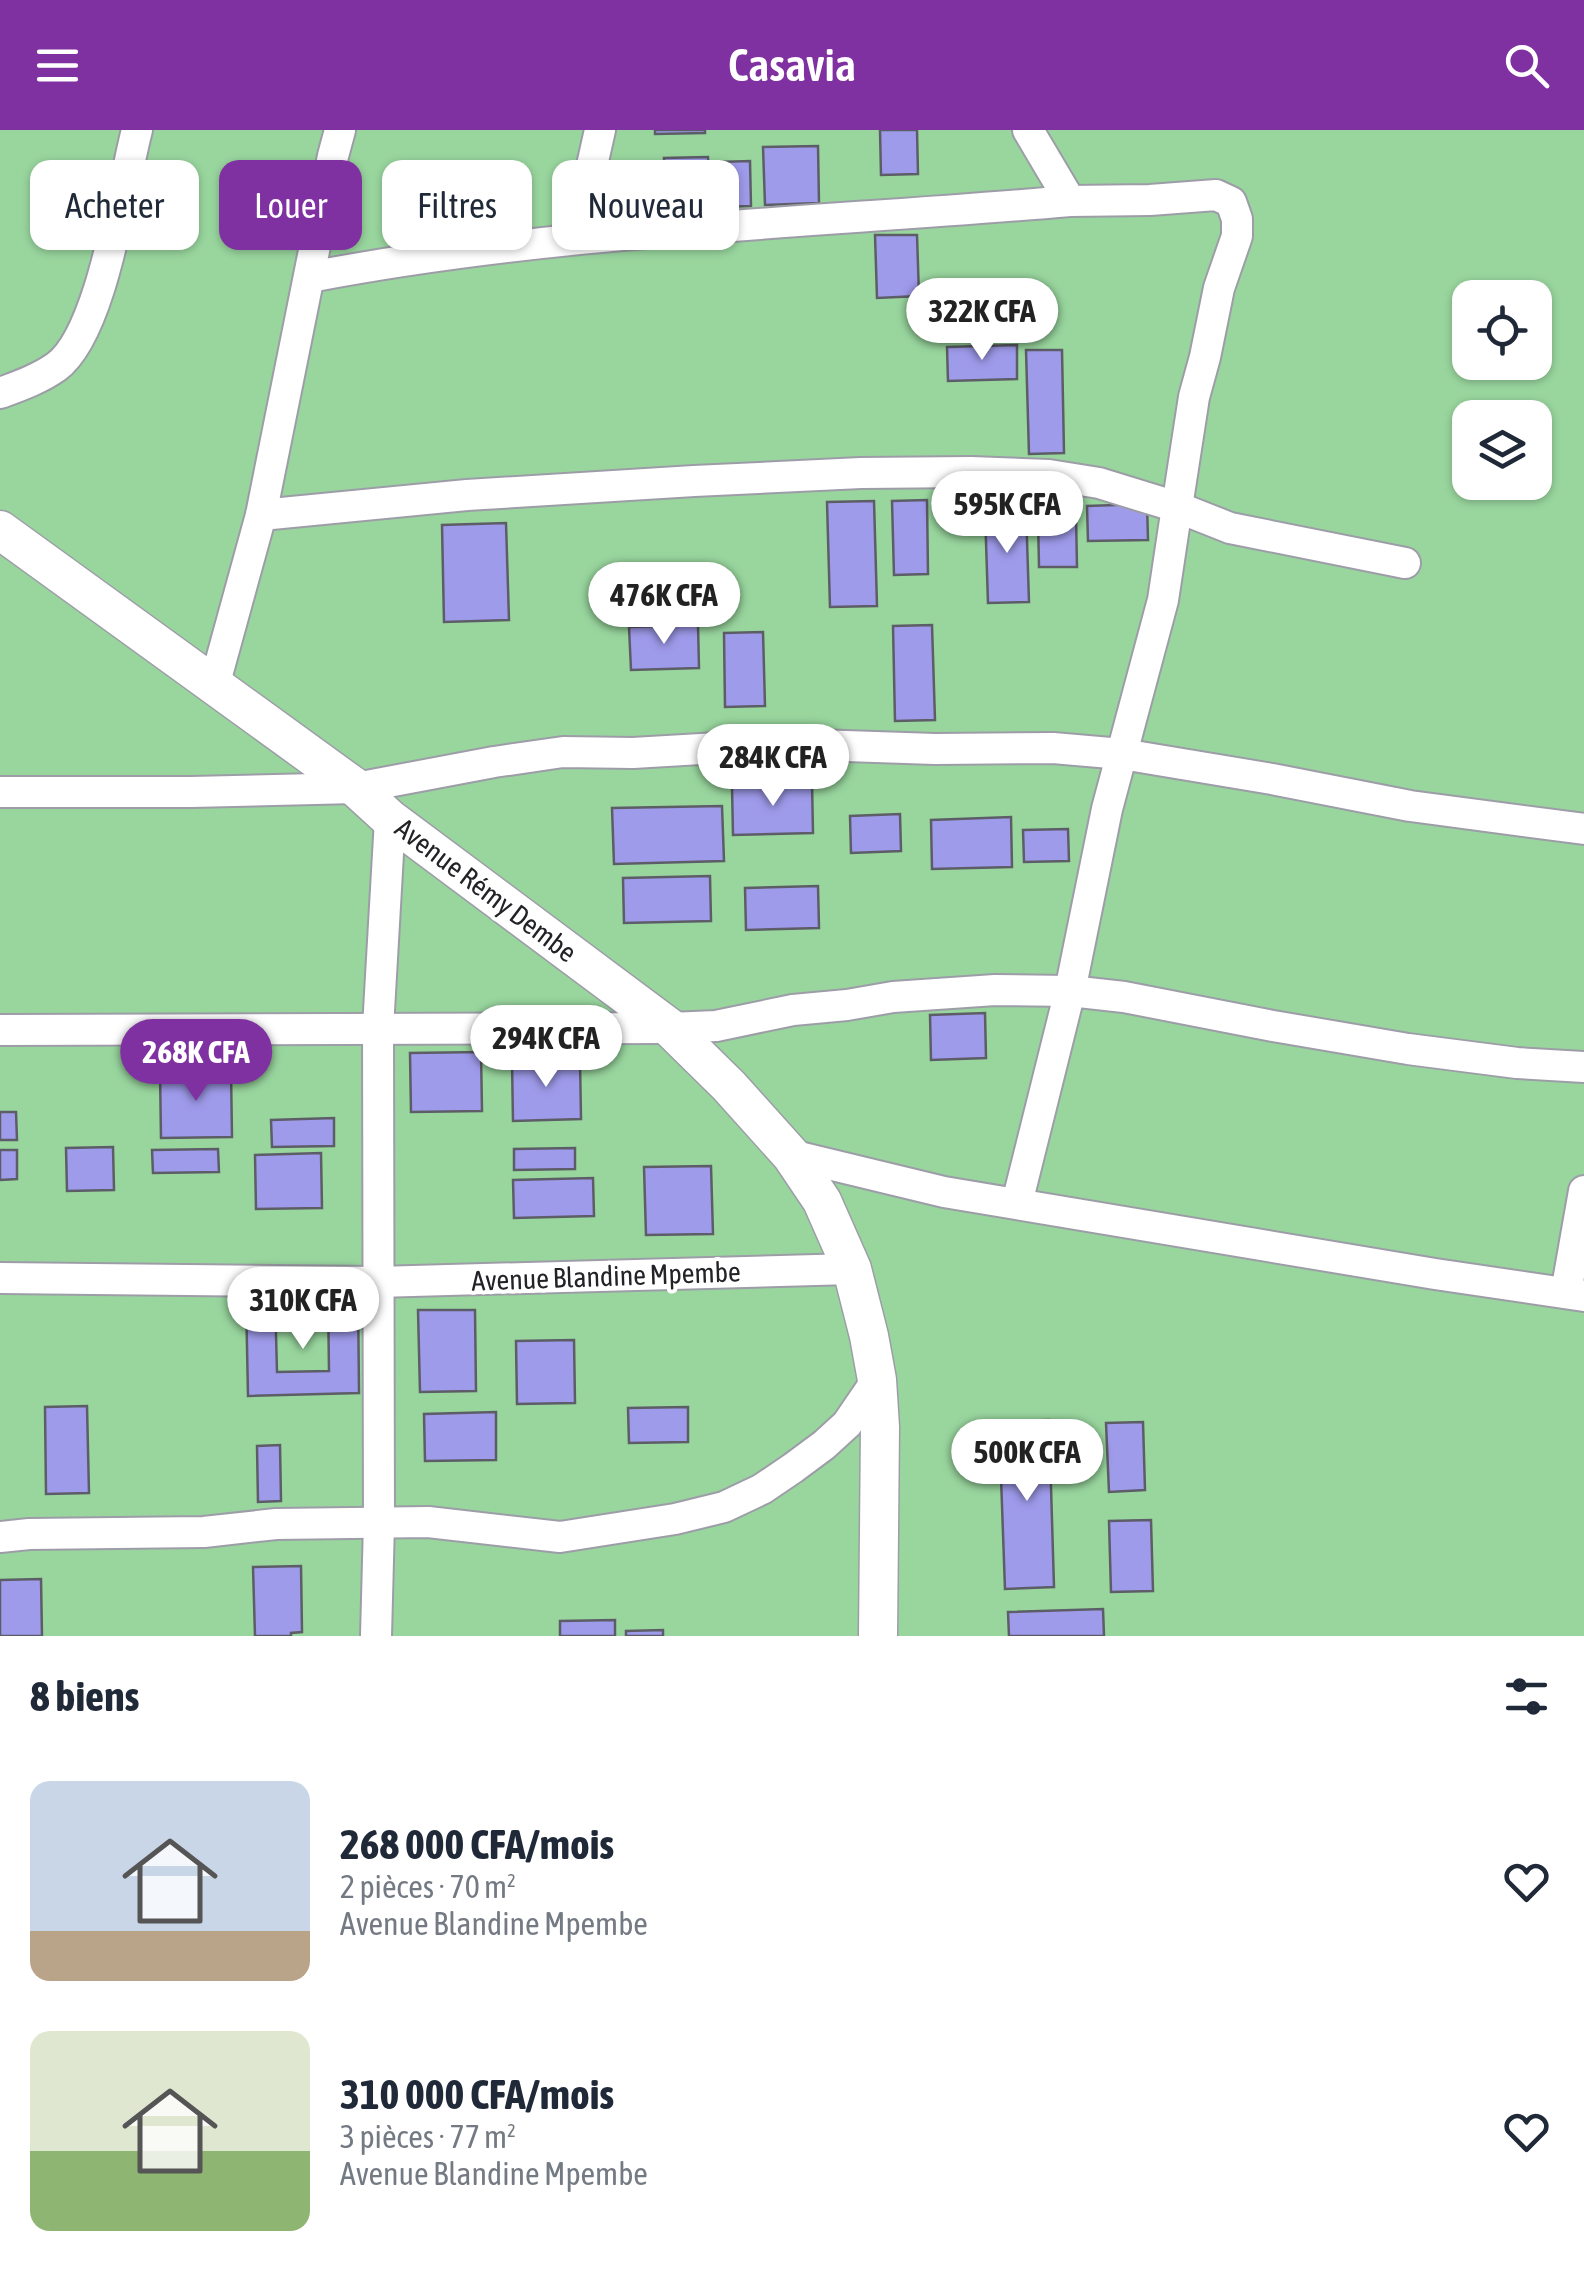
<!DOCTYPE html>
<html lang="fr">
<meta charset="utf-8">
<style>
body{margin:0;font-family:"Asap Condensed",sans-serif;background:#f6f6f7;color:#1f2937;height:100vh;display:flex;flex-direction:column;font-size:38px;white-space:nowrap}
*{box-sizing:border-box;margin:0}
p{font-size:32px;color:#747a83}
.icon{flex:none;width:55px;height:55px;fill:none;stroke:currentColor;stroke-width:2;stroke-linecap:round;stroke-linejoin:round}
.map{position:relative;height:1506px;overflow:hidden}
.panel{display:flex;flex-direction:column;background:#fff;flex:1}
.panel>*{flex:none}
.hud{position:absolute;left:30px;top:30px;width:1000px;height:90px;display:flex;gap:20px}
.buttons{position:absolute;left:1452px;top:150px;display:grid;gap:20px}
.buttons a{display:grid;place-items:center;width:100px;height:100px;border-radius:20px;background:#fff;box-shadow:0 2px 8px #0004;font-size:50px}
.price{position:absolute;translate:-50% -85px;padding:0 22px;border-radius:35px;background:#fff;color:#222;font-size:32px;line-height:65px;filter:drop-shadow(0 2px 5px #0008)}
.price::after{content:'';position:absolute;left:50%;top:60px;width:30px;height:22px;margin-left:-15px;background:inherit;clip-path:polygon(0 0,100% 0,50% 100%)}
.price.active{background:#8031a1;color:#fff}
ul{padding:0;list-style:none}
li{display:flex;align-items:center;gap:30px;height:250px;padding:0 30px}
li span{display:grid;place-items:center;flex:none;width:280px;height:200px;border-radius:20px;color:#555}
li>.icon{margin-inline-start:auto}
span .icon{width:120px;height:120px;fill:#fffc;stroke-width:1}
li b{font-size:42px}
h2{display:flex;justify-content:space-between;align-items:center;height:120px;padding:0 30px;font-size:42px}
.tag{padding:0 35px;border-radius:20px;background:#fff;box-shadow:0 2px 8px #0004;font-size:35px;line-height:90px}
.tag.active{background:#8031a1;color:#fff}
header{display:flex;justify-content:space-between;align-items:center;height:130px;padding:0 30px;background:#8031a1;color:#fff;font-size:45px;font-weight:600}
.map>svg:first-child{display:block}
.green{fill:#99d69e;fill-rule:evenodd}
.building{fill:#9f9beb;stroke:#5d5d67;stroke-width:2.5}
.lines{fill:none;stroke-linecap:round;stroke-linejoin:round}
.minor-casing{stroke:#9d9da8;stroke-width:34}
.tertiary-casing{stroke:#9d9da8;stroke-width:41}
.minor{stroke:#fff;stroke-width:30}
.tertiary{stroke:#fff;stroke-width:38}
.labels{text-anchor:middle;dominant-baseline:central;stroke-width:8;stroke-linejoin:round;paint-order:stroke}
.street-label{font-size:28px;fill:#222227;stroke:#fff}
</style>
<header><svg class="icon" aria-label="menu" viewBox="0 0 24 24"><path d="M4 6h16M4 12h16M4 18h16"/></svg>Casavia<svg class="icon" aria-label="search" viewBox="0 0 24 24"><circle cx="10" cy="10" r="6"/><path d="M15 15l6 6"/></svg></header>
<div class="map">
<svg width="1584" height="1506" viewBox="0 0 1584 1506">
<rect width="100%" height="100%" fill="#dddde9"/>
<path class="green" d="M0 0H1584V1506H0ZM1470 168H1535V232H1470ZM1470 288H1535V352H1470Z"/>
<g class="building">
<polygon points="655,0 705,0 705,3 655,4"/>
<polygon points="880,0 917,0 918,44 881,45"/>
<polygon points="818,16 819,73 765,75 763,17"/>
<polygon points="708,27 710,78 666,79 664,28"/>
<polygon points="750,31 751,76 719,77 718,32"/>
<polygon points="875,105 917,105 919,166 877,168"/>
<polygon points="1017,215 1017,249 948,251 947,217"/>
<polygon points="1026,220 1062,220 1064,323 1029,324"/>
<polygon points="927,370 928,444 894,445 892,371"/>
<polygon points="874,371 877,476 830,477 827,372"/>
<polygon points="1147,374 1148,410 1088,411 1087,376"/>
<polygon points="1026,379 1029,472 988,473 985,381"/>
<polygon points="1038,386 1076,386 1077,437 1039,437"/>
<polygon points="506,393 509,490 444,492 442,395"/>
<polygon points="698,495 699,538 631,540 629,497"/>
<polygon points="932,495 935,590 895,591 893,496"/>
<polygon points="763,502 765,576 725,577 724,503"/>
<polygon points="812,653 813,703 733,705 732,656"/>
<polygon points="722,676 724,731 614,734 612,678"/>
<polygon points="900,684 901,721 851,723 850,686"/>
<polygon points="1011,687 1012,737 932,739 931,690"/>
<polygon points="1068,699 1069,731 1024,732 1023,700"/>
<polygon points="710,746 711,791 624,793 623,748"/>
<polygon points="818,756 819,798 746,800 745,758"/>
<polygon points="985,883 986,928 931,930 930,885"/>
<polygon points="481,922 482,981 411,982 410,923"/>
<polygon points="580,930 581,989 513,991 512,931"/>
<polygon points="231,941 232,1007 161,1008 160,942"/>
<polygon points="0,982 16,982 17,1010 0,1010"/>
<polygon points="334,988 334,1016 272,1017 271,990"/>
<polygon points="113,1017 114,1060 67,1061 66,1018"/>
<polygon points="575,1018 575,1039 514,1040 514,1019"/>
<polygon points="218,1019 219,1042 153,1043 152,1020"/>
<polygon points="0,1020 17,1020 17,1049 0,1050"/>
<polygon points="321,1023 322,1078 256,1079 255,1025"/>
<polygon points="711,1036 713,1104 646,1105 644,1037"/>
<polygon points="593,1048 594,1086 514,1088 513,1050"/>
<polygon points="358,1165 359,1263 248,1266 246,1167 275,1167 277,1242 329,1241 328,1166"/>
<polygon points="418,1180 475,1180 476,1261 420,1262"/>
<polygon points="574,1210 575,1273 517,1274 516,1211"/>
<polygon points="87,1276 89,1363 46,1364 45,1277"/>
<polygon points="688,1277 688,1312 629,1313 628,1278"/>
<polygon points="496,1282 496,1330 425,1331 424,1284"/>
<polygon points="1049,1290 1054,1457 1005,1459 999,1291"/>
<polygon points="1143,1292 1145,1360 1109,1362 1106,1293"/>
<polygon points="280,1315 281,1371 258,1372 257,1316"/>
<polygon points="1151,1390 1153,1461 1111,1462 1109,1391"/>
<polygon points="301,1436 302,1502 291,1503 291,1506 255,1506 253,1437"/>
<polygon points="41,1449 42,1506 0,1506 0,1450"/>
<polygon points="1103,1479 1104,1506 1009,1506 1008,1482"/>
<polygon points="615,1490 615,1506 560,1506 560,1491"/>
<polygon points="663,1500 663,1506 626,1506 626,1501"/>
</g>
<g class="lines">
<g class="minor-casing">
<g id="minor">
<polyline points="1028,0 1070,71"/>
<polyline points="564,109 589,49 600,0"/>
<path d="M310 147C561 99 817 93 1070 71L1150 70 1216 65 1231 72 1237 89V106L1219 158 1205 227 1194 267 1177 377 1230 398 1405 433"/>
<path d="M0 263C19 256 39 249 56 237 102 204 122 57 137 0"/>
<polyline points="261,385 467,365 694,351 861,343 971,342 1049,345 1099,353 1177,377 1163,470 1107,679 1070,861 1017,1073"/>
<polyline points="214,556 261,385 333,26 340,0"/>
<polyline points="0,662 191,662 356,658 494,632 563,622 633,623 786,614 935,619 1053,618 1122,624 1272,649 1410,676 1584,699"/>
<polyline points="0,900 670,898 716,896 793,880 847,875 893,867 995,860 1070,861 1124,867 1273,896 1408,919 1517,933 1584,937"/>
<polyline points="791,1025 944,1062 1435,1144 1584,1166"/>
<polyline points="0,1148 377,1152 852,1139"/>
<polyline points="1566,1163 1584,1061"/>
<polyline points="0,1407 29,1404 204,1402 276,1394 428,1392 560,1407 675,1389 724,1377 762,1359 793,1338 824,1315 847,1294 877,1250"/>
<polyline points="376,1506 379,1393 378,898 390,689"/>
</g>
</g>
<g class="tertiary-casing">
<polyline id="tertiary" points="0,400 356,658 390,689 670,898 729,956 791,1025 822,1071 852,1139 869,1206 877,1250 880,1297 878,1506"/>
</g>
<use href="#minor" class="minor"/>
<use href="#tertiary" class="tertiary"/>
</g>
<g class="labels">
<g class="street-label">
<text transform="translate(486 760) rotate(37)">Avenue Rémy Dembe</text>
<text transform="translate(606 1146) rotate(-2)">Avenue Blandine Mpembe</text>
</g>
</g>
</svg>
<div class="buttons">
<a><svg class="icon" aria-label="locate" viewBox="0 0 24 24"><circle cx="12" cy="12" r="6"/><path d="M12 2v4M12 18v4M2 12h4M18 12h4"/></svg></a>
<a><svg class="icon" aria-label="layers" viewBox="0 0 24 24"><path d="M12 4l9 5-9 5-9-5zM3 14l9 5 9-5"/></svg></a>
</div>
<b class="price" style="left:982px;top:233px">322K CFA</b>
<b class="price" style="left:1007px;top:426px">595K CFA</b>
<b class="price" style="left:664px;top:517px">476K CFA</b>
<b class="price" style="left:773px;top:679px">284K CFA</b>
<b class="price" style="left:546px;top:960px">294K CFA</b>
<b class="price active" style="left:196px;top:974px">268K CFA</b>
<b class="price" style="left:303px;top:1222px">310K CFA</b>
<b class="price" style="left:1027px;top:1374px">500K CFA</b>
<div class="hud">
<a class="tag">Acheter</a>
<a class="tag active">Louer</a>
<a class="tag">Filtres</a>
<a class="tag">Nouveau</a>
</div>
</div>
<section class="panel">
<h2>8 biens<svg class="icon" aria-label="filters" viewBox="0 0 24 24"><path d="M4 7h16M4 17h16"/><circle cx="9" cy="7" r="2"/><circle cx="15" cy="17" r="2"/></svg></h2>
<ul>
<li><span style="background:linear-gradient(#c9d6e8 75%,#b9a48a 0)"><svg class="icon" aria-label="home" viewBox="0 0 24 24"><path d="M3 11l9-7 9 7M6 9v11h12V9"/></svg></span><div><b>268 000 CFA/mois</b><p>2 pièces · 70 m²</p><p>Avenue Blandine Mpembe</p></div><svg class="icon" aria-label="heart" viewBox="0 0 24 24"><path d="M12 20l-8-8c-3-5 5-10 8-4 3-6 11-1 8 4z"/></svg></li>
<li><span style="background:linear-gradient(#dfe7d0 60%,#8fb573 0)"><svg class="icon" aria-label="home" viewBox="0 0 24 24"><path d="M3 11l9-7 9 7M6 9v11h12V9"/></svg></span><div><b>310 000 CFA/mois</b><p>3 pièces · 77 m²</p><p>Avenue Blandine Mpembe</p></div><svg class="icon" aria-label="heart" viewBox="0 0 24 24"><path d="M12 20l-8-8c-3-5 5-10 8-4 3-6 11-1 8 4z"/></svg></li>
</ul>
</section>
